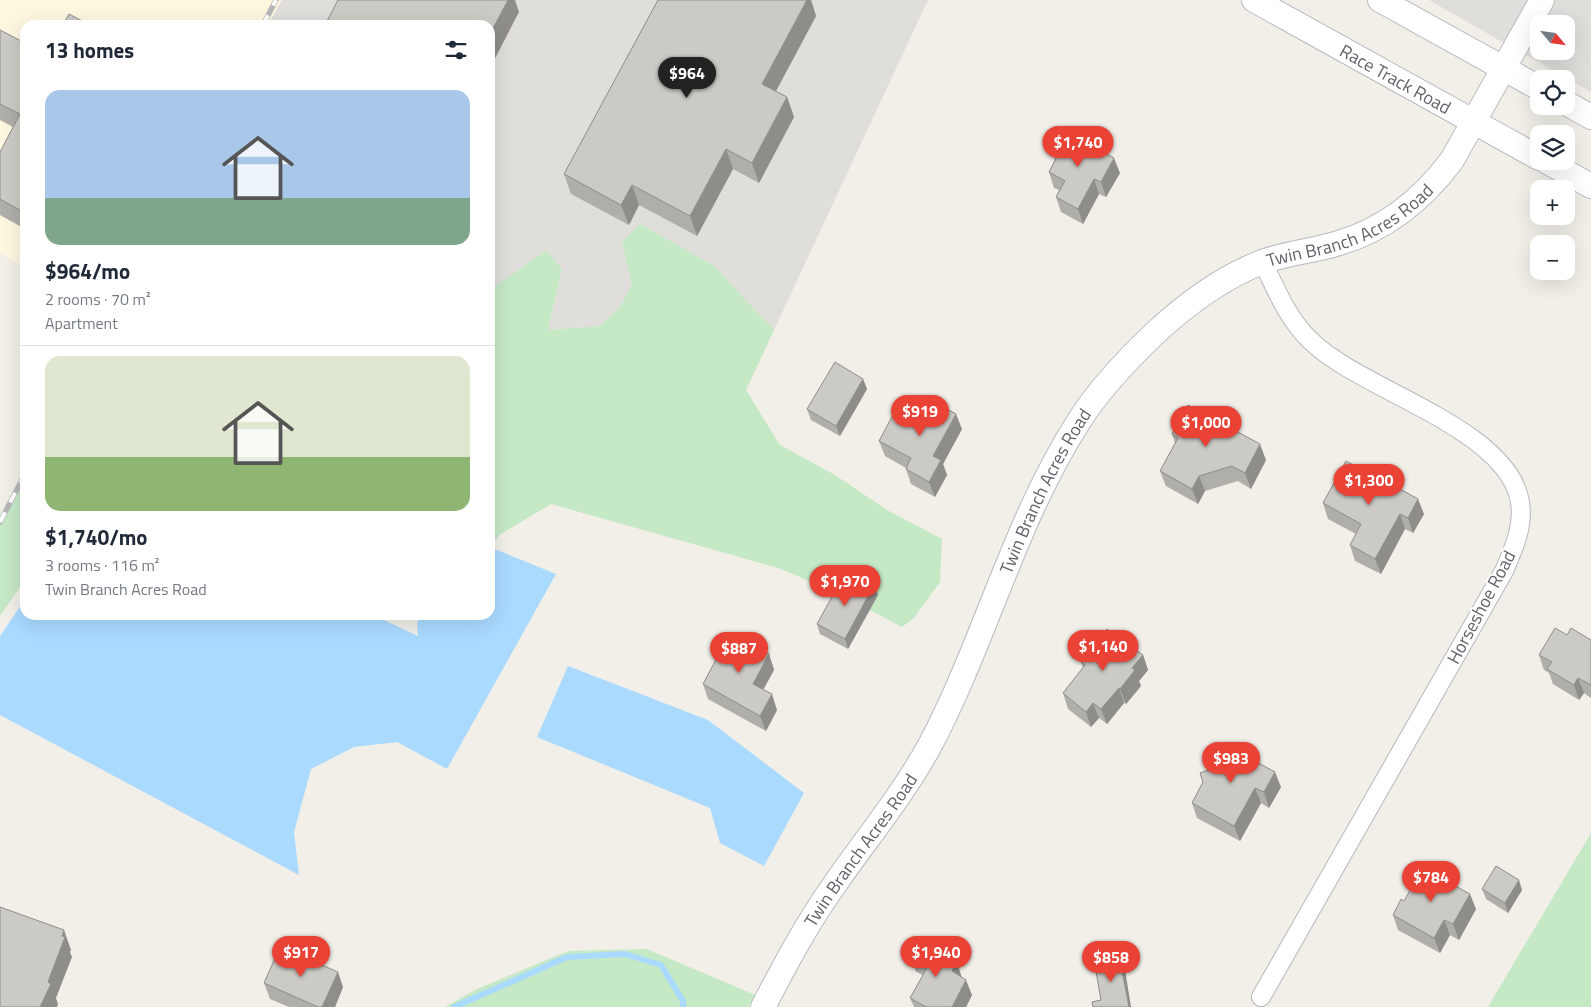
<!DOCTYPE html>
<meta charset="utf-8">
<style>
body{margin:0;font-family:"Titillium Web",sans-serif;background:#f6f6f7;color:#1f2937;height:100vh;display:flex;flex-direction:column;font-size:19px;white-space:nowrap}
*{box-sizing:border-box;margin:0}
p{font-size:16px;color:#747a83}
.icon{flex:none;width:28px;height:28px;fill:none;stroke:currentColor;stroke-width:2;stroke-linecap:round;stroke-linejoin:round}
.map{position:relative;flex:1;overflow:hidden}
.panel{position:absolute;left:20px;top:20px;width:475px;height:600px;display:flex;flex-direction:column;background:#fff;border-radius:15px;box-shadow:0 5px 20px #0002}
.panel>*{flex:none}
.needle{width:32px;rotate:119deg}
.tools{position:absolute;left:1530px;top:15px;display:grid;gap:10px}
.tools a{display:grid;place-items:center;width:45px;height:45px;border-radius:10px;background:#fff;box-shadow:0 5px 20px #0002;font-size:25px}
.price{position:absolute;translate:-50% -42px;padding:0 11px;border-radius:18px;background:#ea4335;color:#fff;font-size:16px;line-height:32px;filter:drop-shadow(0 1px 2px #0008)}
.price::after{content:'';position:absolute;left:50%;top:30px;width:15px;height:11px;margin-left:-8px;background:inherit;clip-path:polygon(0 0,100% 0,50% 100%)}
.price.active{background:#222;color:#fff}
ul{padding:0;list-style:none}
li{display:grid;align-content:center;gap:10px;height:265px;padding:0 25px}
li+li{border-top:1px solid #e0e1e3}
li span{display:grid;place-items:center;height:155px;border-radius:15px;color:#555}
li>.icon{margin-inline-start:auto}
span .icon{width:90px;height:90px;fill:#fffc;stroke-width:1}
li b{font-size:21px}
h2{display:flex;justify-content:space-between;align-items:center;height:60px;padding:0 25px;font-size:21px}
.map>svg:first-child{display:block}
.commercial{fill:#fef7e0}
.industrial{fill:#e0deda}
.green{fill:#c5e8c5}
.water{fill:#aadaff}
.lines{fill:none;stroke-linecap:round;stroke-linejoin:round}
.stream{stroke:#aadaff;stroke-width:6}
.street-casing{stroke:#b5b8bc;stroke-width:20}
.secondary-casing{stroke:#b6babf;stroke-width:26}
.street{stroke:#fff;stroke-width:18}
.secondary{stroke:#fff;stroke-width:24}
.rail-casing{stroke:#b6b7b8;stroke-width:5.5}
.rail{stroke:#fff;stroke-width:4;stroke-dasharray:11;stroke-linecap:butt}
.wall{fill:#afaea9}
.shaded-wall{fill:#8f8d8a}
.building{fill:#cccac5;stroke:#8f8d8a}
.labels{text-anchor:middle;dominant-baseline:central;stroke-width:4;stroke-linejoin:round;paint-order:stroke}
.street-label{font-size:18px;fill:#5f6368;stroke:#fff}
</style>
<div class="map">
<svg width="1591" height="1007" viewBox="0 0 1591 1007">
<rect width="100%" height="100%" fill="#f1efe8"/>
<polygon class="commercial" points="0,0 282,0 268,25 25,25 25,267 0,253"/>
<g class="industrial">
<polygon points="282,0 928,0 774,330 713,265 640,224 622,242 632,284 620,307 600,326 548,330 562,269 546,250 497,286 490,285 490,25 268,25"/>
<polygon points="1429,0 1528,0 1504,43"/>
<polygon points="1556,0 1591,0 1591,92 1526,55 1539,32 1539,51 1566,51 1566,24 1543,24"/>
</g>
<g class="green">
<polygon points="640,224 713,265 774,330 746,390 780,445 835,475 887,510 942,539 940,582 913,619 902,627 836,592 778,568 551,504 499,535 496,540 490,539 490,285 497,285 546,250 562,269 548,330 600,326 620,307 632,284 622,242"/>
<polygon points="25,470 25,580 0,616 0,516"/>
<polygon points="1591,833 1591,1007 1488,1007"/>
<polygon points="647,949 755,995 748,1007 445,1007 477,989 568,951"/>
</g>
<g class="water">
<polygon points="492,548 556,574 447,769 397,742 354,747 311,769 294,832 299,875 0,715 0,636 25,599 25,615 373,615 418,636 417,622 427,615 490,615 490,552"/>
<polygon points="568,666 708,720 804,793 764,866 720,843 710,808 537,737"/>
</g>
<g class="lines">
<polyline class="stream" points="454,1007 567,957 625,954 661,965 683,1001 683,1007"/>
<g class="street-casing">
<path id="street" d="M1261 997 1504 571C1513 550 1524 527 1520 502 1508 428 1363 391 1312 342 1289 321 1276 290 1263 262"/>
</g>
<g class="secondary-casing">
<g id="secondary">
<path id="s1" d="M1254 0 1539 158"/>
<polyline points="1380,0 1539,88"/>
<polyline points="1566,103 1591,117"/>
<polyline points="1546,161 1591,186"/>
<path id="s2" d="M763 1007C785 965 807 923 835 884 866 839 902 796 929 747 985 642 1014 522 1079 421 1099 389 1126 361 1153 335 1185 305 1221 278 1262 262 1287 253 1314 251 1339 243 1386 229 1423 199 1452 160L1542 0"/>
</g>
</g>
<use href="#street" class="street"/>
<use href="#secondary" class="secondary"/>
<g class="rail-casing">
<g id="rail">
<polyline points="263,25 276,0"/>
<polyline points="0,522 25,474"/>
</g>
</g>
<use href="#rail" class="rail"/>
</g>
<g class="wall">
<polygon points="658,0 811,0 816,16 776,91 787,97 794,117 759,183 733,169 697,236 639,205 629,225 571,194 564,174"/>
<polygon points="0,30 25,43 25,229 0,215 0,152 13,127 0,120"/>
<polygon points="1053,154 1120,173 1106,197 1099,194 1083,224 1061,212 1056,197 1059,190 1054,188 1049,172 1055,160"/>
<polygon points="863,379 867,389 840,436 811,420 807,409"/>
<polygon points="911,422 962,429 943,464 947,475 935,497 911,484 906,469 906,468 885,456 879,441"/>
<polygon points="1172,434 1266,460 1251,489 1238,481 1205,491 1198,504 1166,486 1160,471 1175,443"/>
<polygon points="1323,503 1424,514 1413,533 1405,529 1381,574 1355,561 1350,545 1356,534 1328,519"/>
<polygon points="849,587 878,595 848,649 820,634 817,624"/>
<polygon points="1591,640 1591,698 1584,693 1579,700 1553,684 1549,673 1544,670 1539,655"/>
<polygon points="769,654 774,670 763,690 777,710 766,731 708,699 703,684"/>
<polygon points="1143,655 1148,670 1139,681 1141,686 1126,704 1124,703 1107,724 1099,718 1091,727 1068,709 1063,693 1083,668 1081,662"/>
<polygon points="1203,782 1281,787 1269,808 1261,803 1240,841 1197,818 1192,803"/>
<polygon points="1482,889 1522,890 1508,913 1486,899"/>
<polygon points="1404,901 1476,909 1459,940 1450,935 1440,953 1398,930 1393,915"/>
<polygon points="939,947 942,954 962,978 972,995 966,1007 914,1007 910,998 923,975 916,972 910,956"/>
<polygon points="264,983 343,987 335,1007 289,1007 270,999"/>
</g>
<g class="shaded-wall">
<polygon points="508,0 515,0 519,12 490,68 490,34"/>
<polygon points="807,0 811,0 816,16 769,104 762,84"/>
<polygon points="787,97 794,117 759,183 752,163"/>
<polygon points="726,149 733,169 697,236 690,216"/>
<polygon points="1114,158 1120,173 1106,197 1101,182"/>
<polygon points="1094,179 1099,194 1083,224 1078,209"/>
<polygon points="632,185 639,205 629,225 621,205"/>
<polygon points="863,379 867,389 840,436 836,426"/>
<polygon points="956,414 962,429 943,464 947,475 935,497 929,482 933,456"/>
<polygon points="1260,444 1266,460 1251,489 1245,473"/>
<polygon points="1199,476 1205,491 1198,504 1192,489"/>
<polygon points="1418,499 1424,514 1413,533 1408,518"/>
<polygon points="1400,514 1405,529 1381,574 1375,559"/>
<polygon points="874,585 878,595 848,649 845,639"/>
<polygon points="769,654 774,670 758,699 753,684"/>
<polygon points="1143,655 1148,670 1139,681 1141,686 1126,704 1120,689 1132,668"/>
<polygon points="1578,678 1584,693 1579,700 1574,685"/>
<polygon points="1119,688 1124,703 1107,724 1101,709"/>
<polygon points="772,694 777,710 766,731 760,716"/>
<polygon points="1093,703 1099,718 1091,727 1086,712"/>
<polygon points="1275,772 1281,787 1269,808 1264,792"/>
<polygon points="1255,788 1261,803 1240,841 1234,826"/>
<polygon points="1519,880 1522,890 1508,913 1505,903"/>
<polygon points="1470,894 1476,909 1459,940 1453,924"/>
<polygon points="1444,920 1450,935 1440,953 1434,938"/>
<polygon points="64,930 71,950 70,952 72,957 56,998 58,1004 57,1007 40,1007"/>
<polygon points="939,947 945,962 937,952"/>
<polygon points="1119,955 1125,970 1131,1007 1129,1007"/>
<polygon points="957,962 962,978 952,971"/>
<polygon points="338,972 343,987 335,1007 322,1007"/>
<polygon points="966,980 972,995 966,1007 952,1007"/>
</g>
<g class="building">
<polygon points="338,0 508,0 490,34 490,25 356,25 351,22 349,25 330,25 326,23"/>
<polygon points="658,0 807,0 762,84 787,97 752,163 726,149 690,216 632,185 621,205 564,174"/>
<polygon points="69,14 90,25 63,25"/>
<polygon points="0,30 25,43 25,213 0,199 0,152 20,114 0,104"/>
<polygon points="1065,131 1114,158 1101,182 1094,179 1078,209 1056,197 1065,181 1049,172 1057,157 1053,154"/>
<polygon points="835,362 863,379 836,426 807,409"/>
<polygon points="925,397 956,414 933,456 941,460 929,482 906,469 911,458 879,441 894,413 911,422"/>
<polygon points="1188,405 1260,444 1245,473 1232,466 1199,476 1192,489 1160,471 1178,438 1172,434"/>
<polygon points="1346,461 1390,486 1391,484 1418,499 1408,518 1400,514 1375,559 1350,545 1361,524 1323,503"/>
<polygon points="856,575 874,585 845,639 817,624 840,582 849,587"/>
<polygon points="1555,628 1567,635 1571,628 1591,640 1591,685 1578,678 1574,685 1547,669 1552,662 1539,655"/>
<polygon points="1107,629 1143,655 1132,668 1135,670 1120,689 1119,688 1101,709 1093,703 1086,712 1063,693 1085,665 1081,662"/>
<polygon points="730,633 769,654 753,684 772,694 760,716 703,684"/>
<polygon points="1224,744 1275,772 1264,792 1255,788 1234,826 1192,803 1203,782 1200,773 1209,770"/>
<polygon points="1496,866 1519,880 1505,903 1482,889"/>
<polygon points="1423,868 1470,894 1453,924 1444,920 1434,938 1393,915 1401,899 1404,901"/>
<polygon points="0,907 64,930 62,936 65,937 48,982 51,984 40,1007 0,1007"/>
<polygon points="921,937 939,947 937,952 957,962 952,971 966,980 952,1007 926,1007 910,998 928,966 910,956"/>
<polygon points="280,947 338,972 322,1007 318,1007 264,983"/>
<polygon points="1119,955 1129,1007 1093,1007 1092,1002 1101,1000 1094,960"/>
</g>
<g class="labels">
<g class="street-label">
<text stroke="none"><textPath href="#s1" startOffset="162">Race Track Road</textPath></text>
<text stroke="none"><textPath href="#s2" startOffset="1010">Twin Branch Acres Road</textPath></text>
<text stroke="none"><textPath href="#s2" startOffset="590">Twin Branch Acres Road</textPath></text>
<text transform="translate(1481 607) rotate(-62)">Horseshoe Road</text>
<text stroke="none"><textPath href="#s2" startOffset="185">Twin Branch Acres Road</textPath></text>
</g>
</g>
</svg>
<div class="tools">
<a><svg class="needle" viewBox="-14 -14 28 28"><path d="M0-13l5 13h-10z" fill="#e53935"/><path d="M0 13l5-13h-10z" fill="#747a83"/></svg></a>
<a><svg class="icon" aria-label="locate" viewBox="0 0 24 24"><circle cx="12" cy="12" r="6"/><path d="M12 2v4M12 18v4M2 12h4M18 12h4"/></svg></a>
<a><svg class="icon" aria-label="layers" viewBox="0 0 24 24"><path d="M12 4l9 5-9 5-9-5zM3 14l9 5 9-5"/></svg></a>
<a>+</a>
<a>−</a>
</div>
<b class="price active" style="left:687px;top:99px">$964</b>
<b class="price" style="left:1078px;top:168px">$1,740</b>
<b class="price" style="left:920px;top:437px">$919</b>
<b class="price" style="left:1206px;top:448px">$1,000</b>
<b class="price" style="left:1369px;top:506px">$1,300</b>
<b class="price" style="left:845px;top:607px">$1,970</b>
<b class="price" style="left:1103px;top:672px">$1,140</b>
<b class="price" style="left:739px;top:674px">$887</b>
<b class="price" style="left:1231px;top:784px">$983</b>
<b class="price" style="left:1431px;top:903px">$784</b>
<b class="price" style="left:301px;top:978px">$917</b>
<b class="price" style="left:936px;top:978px">$1,940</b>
<b class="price" style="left:1111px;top:983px">$858</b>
<section class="panel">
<h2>13 homes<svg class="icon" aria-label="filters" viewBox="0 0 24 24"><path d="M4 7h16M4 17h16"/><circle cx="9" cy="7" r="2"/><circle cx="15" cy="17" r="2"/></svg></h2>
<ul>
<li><span style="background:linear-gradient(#a9c7e8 70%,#7fa58c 0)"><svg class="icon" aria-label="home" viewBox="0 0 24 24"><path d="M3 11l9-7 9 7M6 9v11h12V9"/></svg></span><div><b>$964/mo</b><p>2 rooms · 70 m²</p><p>Apartment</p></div></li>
<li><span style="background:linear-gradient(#dfe7d0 65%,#8fb573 0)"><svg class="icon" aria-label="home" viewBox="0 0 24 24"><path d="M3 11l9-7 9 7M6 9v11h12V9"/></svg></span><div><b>$1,740/mo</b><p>3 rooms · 116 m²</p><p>Twin Branch Acres Road</p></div></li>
</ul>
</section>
</div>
